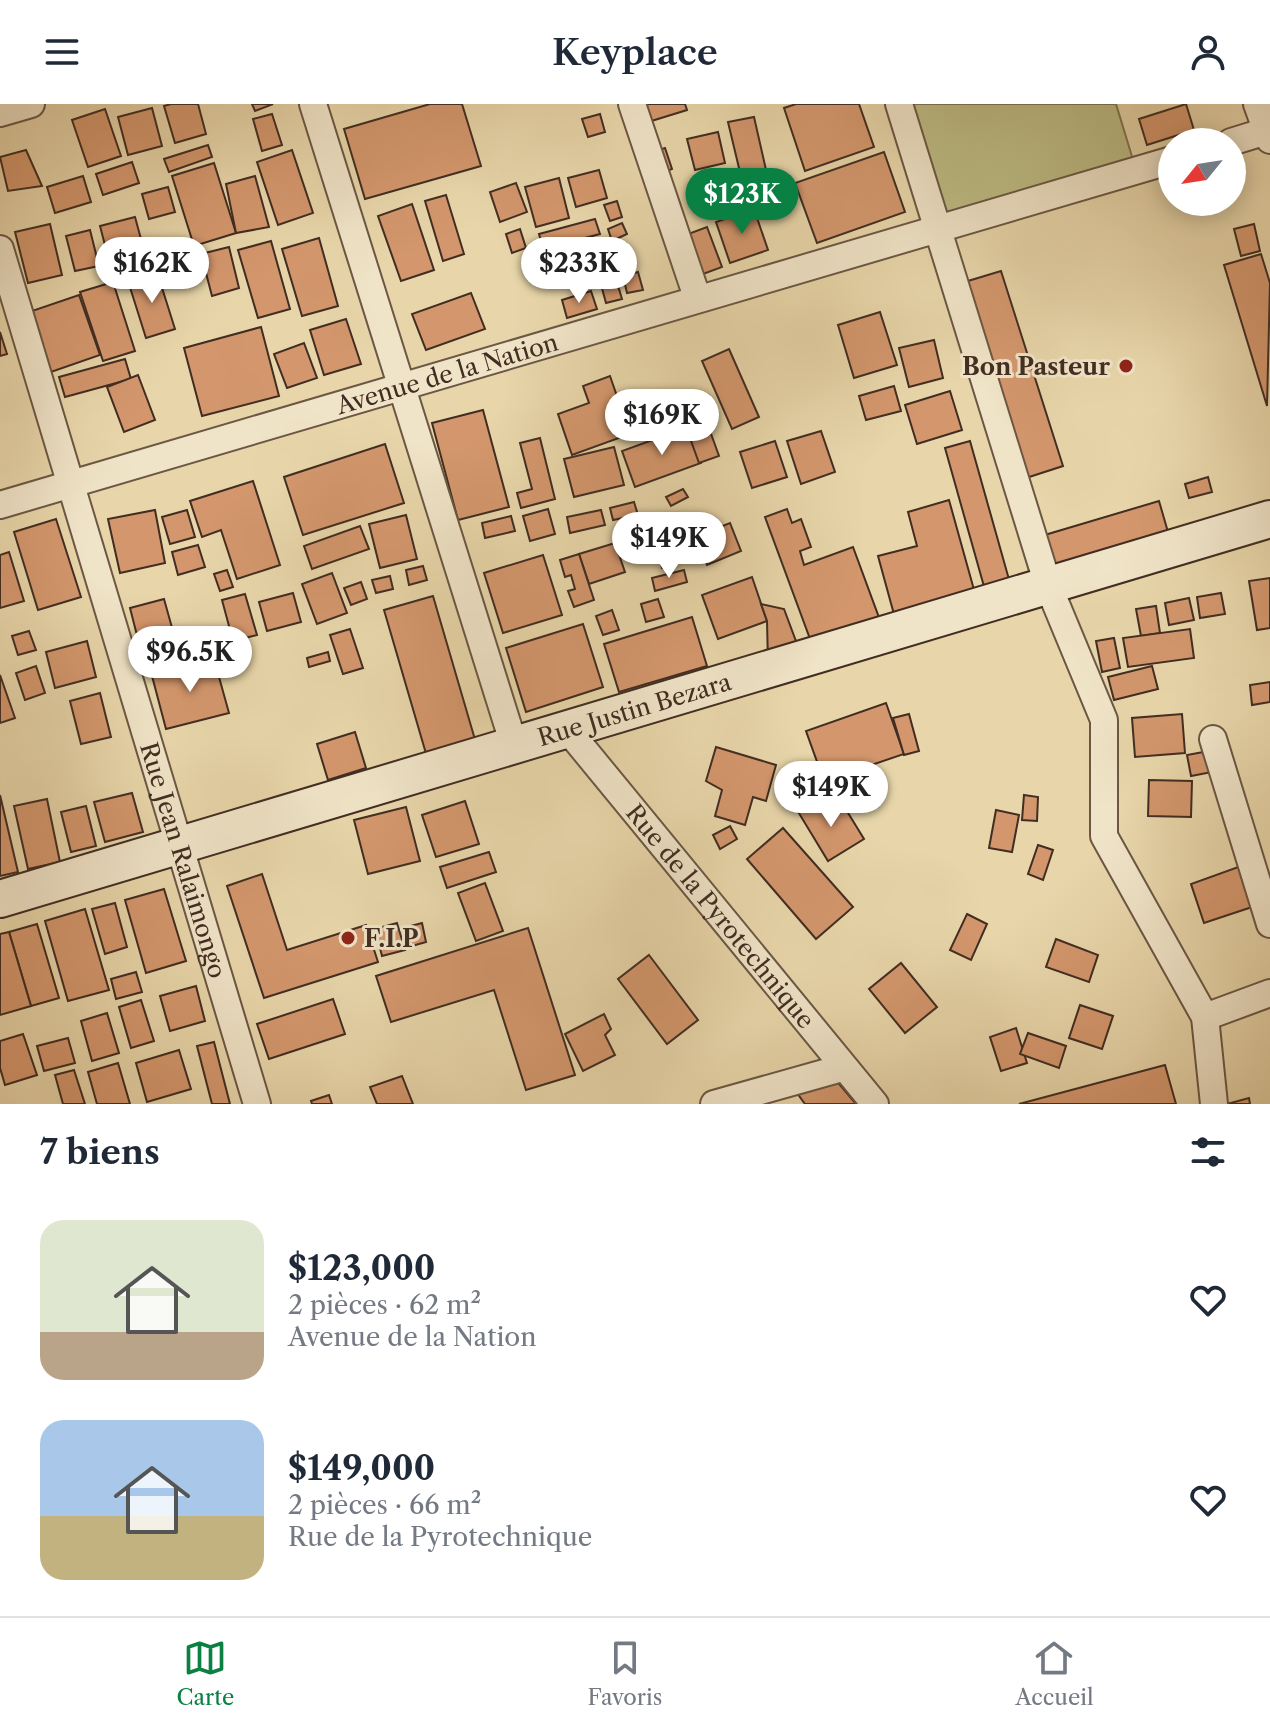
<!DOCTYPE html>
<html lang="fr">
<meta charset="utf-8">
<style>
body{margin:0;font-family:"Libre Caslon Text",serif;background:#f6f6f7;color:#1f2937;height:100vh;display:flex;flex-direction:column;font-size:30px;white-space:nowrap}
*{box-sizing:border-box;margin:0}
p{font-size:26px;color:#747a83}
.icon{flex:none;width:44px;height:44px;fill:none;stroke:currentColor;stroke-width:2;stroke-linecap:round;stroke-linejoin:round}
.map{position:relative;height:1000px;overflow:hidden}
.details{display:flex;flex-direction:column;background:#fff;flex:1}
.details>*{flex:none}
.needle{width:52px;rotate:240deg}
.controls{position:absolute;left:1158px;top:24px;display:grid;gap:16px}
.controls a{display:grid;place-items:center;width:88px;height:88px;border-radius:50%;background:#fff;box-shadow:0 4px 20px #0003;font-size:40px}
.price{position:absolute;translate:-50% -68px;padding:0 18px;border-radius:28px;background:#fff;color:#222;font-size:26px;line-height:52px;filter:drop-shadow(0 2px 4px #0008)}
.price::after{content:'';position:absolute;left:50%;top:48px;width:24px;height:18px;margin-left:-12px;background:inherit;clip-path:polygon(0 0,100% 0,50% 100%)}
.price.active{background:#0b8043;color:#fff}
ul{padding:0;list-style:none}
li{display:flex;align-items:center;gap:24px;height:200px;padding:0 40px}
li span{display:grid;place-items:center;flex:none;width:224px;height:160px;border-radius:24px;color:#555}
li>.icon{margin-inline-start:auto}
span .icon{width:96px;height:96px;fill:#fffc;stroke-width:1}
li b{font-size:34px}
h2{display:flex;justify-content:space-between;align-items:center;height:96px;padding:0 40px;font-size:34px}
header{display:flex;justify-content:space-between;align-items:center;height:104px;padding:0 40px;background:#fff;font-size:36px;font-weight:600}
.tab-bar{display:flex;justify-content:space-around;align-items:center;height:112px;border-top:2px solid #e0e1e3;background:#fff;font-size:22px;color:#747a83}
.tab-bar a{display:grid;justify-items:center;gap:4px}
.tab-bar .active{color:#0b8043}
.map>svg:first-child{display:block}
.green{fill:#bdbc84;stroke:#7f7453;stroke-width:2}
.building{fill:#d4976d;stroke:#412d22;stroke-width:2}
.lines{fill:none;stroke-linecap:round;stroke-linejoin:round}
.minor-casing{stroke:#6b5744;stroke-width:30}
.secondary-casing{stroke:#412d22;stroke-width:40}
.minor{stroke:#f0e4c8;stroke-width:26}
.secondary{stroke:#f0e4c8;stroke-width:36}
.poi-dot{fill:#8f2418;stroke:#f0e4c8;stroke-width:3}
.labels{text-anchor:middle;dominant-baseline:central;stroke-width:6;stroke-linejoin:round;paint-order:stroke}
.poi-label{font-size:24px;font-weight:bold;fill:#412d22;stroke:#f0e4c8;text-anchor:end}
.street-label{font-size:24px;fill:#412d22;stroke:#f0e4c8}
</style>
<header><svg class="icon" aria-label="menu" viewBox="0 0 24 24"><path d="M4 6h16M4 12h16M4 18h16"/></svg>Keyplace<svg class="icon" aria-label="person" viewBox="0 0 24 24"><circle cx="12" cy="8" r="4"/><path d="M4 21q1-7 8-7t8 7"/></svg></header>
<div class="map">
<svg width="1270" height="1000" viewBox="0 0 1270 1000">
<rect width="100%" height="100%" fill="#e8d6aa"/>
<filter id="stains"><feTurbulence type="fractalNoise" baseFrequency=".0025" numOctaves="4"/><feColorMatrix values="0 0 0 0 .2 0 0 0 0 .09 0 0 0 0 .02 0 0 0 .5 -.17"/></filter>
<radialGradient id="worn" r=".72"><stop offset=".6" stop-color="#630" stop-opacity="0"/><stop offset="1" stop-color="#630" stop-opacity=".3"/></radialGradient>
<polygon class="green" points="908,0 1116,0 1134,59 944,117"/>
<g class="building">
<polygon points="171,0 198,0 206,30 175,39 164,2"/>
<polygon points="252,0 273,0 255,7"/>
<polygon points="430,0 462,0 481,62 365,95 344,25"/>
<polygon points="639,0 685,0 687,6 645,19"/>
<polygon points="796,0 859,0 874,43 805,67 784,4"/>
<polygon points="1186,0 1194,26 1147,41 1139,15"/>
<polygon points="152,4 162,42 128,51 118,13"/>
<polygon points="105,5 121,52 88,63 72,16"/>
<polygon points="272,10 282,41 262,47 253,15"/>
<polygon points="600,10 605,28 588,33 582,15"/>
<polygon points="754,13 769,79 744,85 728,18"/>
<polygon points="718,28 725,59 695,66 687,35"/>
<polygon points="208,41 212,53 169,68 164,55"/>
<polygon points="665,44 672,65 658,71 650,49"/>
<polygon points="26,46 42,82 8,87 0,53"/>
<polygon points="292,46 313,109 278,121 257,58"/>
<polygon points="884,48 905,108 817,139 795,79"/>
<polygon points="132,58 139,79 103,91 96,70"/>
<polygon points="214,59 236,129 194,142 172,72"/>
<polygon points="599,66 607,94 576,103 568,74"/>
<polygon points="83,72 91,98 55,109 47,83"/>
<polygon points="255,72 269,123 236,129 226,80"/>
<polygon points="559,74 569,114 536,123 525,83"/>
<polygon points="731,77 735,92 713,97 709,83"/>
<polygon points="516,79 527,108 500,118 490,88"/>
<polygon points="168,83 175,108 149,115 142,90"/>
<polygon points="446,91 464,150 443,157 425,97"/>
<polygon points="617,97 622,113 610,117 604,101"/>
<polygon points="412,100 434,166 401,177 378,112"/>
<polygon points="754,105 768,146 730,159 716,118"/>
<polygon points="135,113 141,135 106,145 100,122"/>
<polygon points="595,115 600,130 543,145 539,130"/>
<polygon points="622,119 627,130 612,137 608,125"/>
<polygon points="50,120 62,171 28,179 15,128"/>
<polygon points="1254,120 1260,147 1241,152 1234,125"/>
<polygon points="707,123 722,163 687,176 672,136"/>
<polygon points="520,125 526,144 512,149 506,130"/>
<polygon points="90,126 99,162 75,167 66,132"/>
<polygon points="319,134 338,202 302,212 282,145"/>
<polygon points="271,137 290,205 258,214 238,146"/>
<polygon points="626,139 632,161 620,165 614,143"/>
<polygon points="548,140 552,151 537,156 533,145"/>
<polygon points="229,143 239,184 212,192 201,150"/>
<polygon points="1261,150 1270,179 1267,302 1224,161"/>
<polygon points="572,153 576,168 555,174 551,158"/>
<polygon points="612,162 622,195 606,199 597,166"/>
<polygon points="1001,167 1063,362 1020,376 958,180"/>
<polygon points="157,168 175,225 146,234 128,177"/>
<polygon points="638,168 643,186 627,189 623,172"/>
<polygon points="113,178 135,247 103,257 80,188"/>
<polygon points="591,187 597,205 567,214 562,196"/>
<polygon points="471,189 485,225 426,246 412,210"/>
<polygon points="79,191 100,251 48,269 26,209"/>
<polygon points="880,208 897,261 854,274 838,221"/>
<polygon points="346,215 361,260 324,271 310,226"/>
<polygon points="261,223 279,292 202,312 184,244"/>
<polygon points="0,228 7,250 0,252"/>
<polygon points="934,236 943,274 909,283 899,244"/>
<polygon points="304,239 317,274 287,284 274,250"/>
<polygon points="729,245 759,313 732,325 702,257"/>
<polygon points="125,255 131,275 65,293 59,273"/>
<polygon points="138,271 155,316 124,328 107,283"/>
<polygon points="610,272 630,330 572,351 558,310 589,299 583,282"/>
<polygon points="894,282 901,307 866,316 859,292"/>
<polygon points="950,287 962,326 917,340 905,301"/>
<polygon points="483,306 509,403 458,416 432,319"/>
<polygon points="688,323 701,359 635,383 622,347"/>
<polygon points="710,327 719,352 699,359 690,334"/>
<polygon points="821,327 835,368 801,380 787,337"/>
<polygon points="540,334 555,395 521,404 517,389 532,385 520,339"/>
<polygon points="775,337 787,373 752,384 740,348"/>
<polygon points="970,337 1010,479 985,486 945,344"/>
<polygon points="385,340 404,399 303,431 284,373"/>
<polygon points="614,343 624,381 574,393 564,355"/>
<polygon points="1208,373 1212,388 1189,394 1185,380"/>
<polygon points="253,377 280,461 237,475 221,426 202,433 190,397"/>
<polygon points="683,385 688,393 671,402 666,393"/>
<polygon points="949,396 976,493 895,514 878,452 917,442 908,408"/>
<polygon points="1159,397 1168,428 1047,464 1038,433"/>
<polygon points="634,398 638,411 613,416 610,404"/>
<polygon points="548,405 555,430 530,437 523,412"/>
<polygon points="787,405 792,419 801,415 811,443 800,447 804,461 853,443 881,519 813,543 765,413"/>
<polygon points="155,406 165,459 120,469 108,415"/>
<polygon points="187,406 195,433 170,440 162,413"/>
<polygon points="601,406 605,421 570,429 567,413"/>
<polygon points="406,411 417,455 380,464 369,420"/>
<polygon points="511,412 515,427 485,434 482,419"/>
<polygon points="56,415 81,493 38,506 14,428"/>
<polygon points="730,419 741,447 707,461 695,433"/>
<polygon points="360,422 369,445 312,465 304,442"/>
<polygon points="615,439 625,468 589,480 579,450"/>
<polygon points="198,441 205,463 178,471 172,448"/>
<polygon points="672,442 676,461 662,464 658,445"/>
<polygon points="9,448 24,497 0,504 0,451"/>
<polygon points="579,450 594,496 574,503 568,487 575,485 571,471 565,473 560,456"/>
<polygon points="543,451 562,511 503,529 484,469"/>
<polygon points="423,462 427,476 409,481 406,466"/>
<polygon points="227,466 233,483 220,487 214,470"/>
<polygon points="684,466 687,478 655,487 652,474"/>
<polygon points="332,469 347,509 317,520 302,480"/>
<polygon points="390,472 393,485 376,489 372,476"/>
<polygon points="752,473 767,517 718,535 702,491"/>
<polygon points="1270,474 1270,524 1257,526 1249,477"/>
<polygon points="361,478 367,495 351,501 344,484"/>
<polygon points="293,489 301,518 267,527 259,498"/>
<polygon points="1221,489 1225,510 1200,514 1197,493"/>
<polygon points="245,490 257,531 233,537 222,496"/>
<polygon points="433,492 476,639 427,653 384,506"/>
<polygon points="1189,494 1194,516 1169,521 1165,499"/>
<polygon points="164,495 176,538 141,547 130,504"/>
<polygon points="658,495 664,513 646,518 641,500"/>
<polygon points="761,500 784,505 800,548 768,560 767,517"/>
<polygon points="1156,502 1160,529 1141,532 1136,505"/>
<polygon points="612,506 619,526 603,531 596,512"/>
<polygon points="692,513 707,562 619,588 604,540"/>
<polygon points="583,520 603,583 526,608 506,544"/>
<polygon points="350,525 363,564 343,570 330,531"/>
<polygon points="1190,525 1194,554 1128,563 1123,534"/>
<polygon points="29,527 36,546 18,551 12,532"/>
<polygon points="1114,534 1120,564 1102,568 1096,537"/>
<polygon points="87,537 96,573 55,584 46,548"/>
<polygon points="328,548 330,557 309,563 307,554"/>
<polygon points="214,555 229,609 166,625 152,572"/>
<polygon points="36,562 45,589 25,596 16,569"/>
<polygon points="1152,562 1158,585 1114,596 1108,573"/>
<polygon points="0,571 15,614 0,619"/>
<polygon points="1270,578 1270,598 1252,601 1250,581"/>
<polygon points="100,589 111,633 81,640 70,597"/>
<polygon points="886,599 904,650 824,677 806,627"/>
<polygon points="909,610 919,647 904,651 893,614"/>
<polygon points="1182,610 1185,649 1135,653 1132,614"/>
<polygon points="355,628 366,664 328,676 317,640"/>
<polygon points="716,643 776,661 766,697 753,693 745,721 715,712 722,686 706,677"/>
<polygon points="1209,647 1212,668 1191,672 1187,651"/>
<polygon points="1149,676 1192,677 1191,713 1148,712"/>
<polygon points="132,689 143,728 105,738 94,698"/>
<polygon points="0,691 18,768 0,772"/>
<polygon points="1024,691 1038,693 1037,717 1022,716"/>
<polygon points="47,695 60,758 28,765 14,702"/>
<polygon points="465,697 479,740 436,753 422,711"/>
<polygon points="814,697 817,703 822,701 827,708 842,699 864,735 828,757 797,706"/>
<polygon points="86,702 96,742 71,748 61,708"/>
<polygon points="406,703 420,757 368,770 354,716"/>
<polygon points="996,706 1019,711 1012,748 989,744"/>
<polygon points="730,722 737,735 720,745 713,731"/>
<polygon points="783,724 853,803 816,835 747,755"/>
<polygon points="1038,741 1053,746 1043,776 1028,770"/>
<polygon points="489,748 496,768 447,784 440,763"/>
<polygon points="1241,762 1255,802 1204,819 1191,780"/>
<polygon points="262,770 287,846 366,821 378,858 264,894 227,782"/>
<polygon points="485,779 503,827 476,837 458,789"/>
<polygon points="164,785 186,857 146,869 125,796"/>
<polygon points="115,799 127,843 105,850 92,805"/>
<polygon points="85,805 109,886 68,897 45,817"/>
<polygon points="967,810 987,820 971,856 950,846"/>
<polygon points="397,819 405,846 382,852 375,825"/>
<polygon points="422,819 426,838 412,842 407,823"/>
<polygon points="37,820 59,894 31,902 9,828"/>
<polygon points="528,824 575,971 526,986 494,886 391,918 376,872"/>
<polygon points="9,828 31,902 0,911 0,830"/>
<polygon points="1056,835 1098,851 1089,878 1046,863"/>
<polygon points="649,851 698,916 667,940 618,875"/>
<polygon points="901,859 937,903 905,929 869,885"/>
<polygon points="136,868 142,888 116,895 111,875"/>
<polygon points="196,882 205,917 170,927 160,892"/>
<polygon points="333,895 345,930 269,955 257,920"/>
<polygon points="141,896 154,937 131,944 119,903"/>
<polygon points="1080,901 1113,912 1102,945 1069,934"/>
<polygon points="107,909 119,949 92,957 81,917"/>
<polygon points="604,910 611,925 605,931 615,951 583,967 565,930"/>
<polygon points="1016,924 1027,959 1001,967 990,933"/>
<polygon points="1028,929 1066,942 1059,964 1020,950"/>
<polygon points="23,930 37,971 5,981 0,964 0,937"/>
<polygon points="68,934 75,959 44,967 37,942"/>
<polygon points="214,938 230,1000 212,1000 197,942"/>
<polygon points="179,946 191,985 147,998 136,959"/>
<polygon points="118,959 130,1000 97,1000 88,968"/>
<polygon points="1165,961 1176,1000 1019,1000"/>
<polygon points="74,966 85,1000 63,1000 55,971"/>
<polygon points="402,972 413,1000 377,1000 370,983"/>
<polygon points="835,975 856,1000 805,1000 797,989"/>
<polygon points="329,991 332,1000 312,1000 311,997"/>
<polygon points="1249,994 1250,1000 1227,1000"/>
</g>
<g class="lines">
<g class="minor-casing">
<g id="minor">
<polyline points="313,0 514,641"/>
<polyline points="632,0 697,193"/>
<polyline points="899,0 1048,481 1104,616 1104,732 1205,913 1214,1000"/>
<polyline points="1257,0 1270,36"/>
<polyline points="0,9 31,0"/>
<polyline points="1231,38 1270,26"/>
<path id="s1" d="M0 145 257 1000"/>
<path id="s2" d="M0 401 1172 56"/>
<path id="s3" d="M567 625 875 1000"/>
<polyline points="1213,635 1270,820"/>
<polyline points="1205,913 1270,889"/>
<polyline points="714,1000 842,964"/>
</g>
</g>
<g class="secondary-casing">
<g id="secondary">
<path id="s4" d="M0 795 1270 415"/>
</g>
</g>
<use href="#minor" class="minor"/>
<use href="#secondary" class="secondary"/>
</g>
<g class="poi-dot">
<circle cx="1126" cy="262" r="8"/>
<circle cx="348" cy="834" r="8"/>
</g>
<g class="labels">
<g class="poi-label">
<text x="1110" y="262">Bon Pasteur</text>
<text x="364" y="834" text-anchor="start">F.I.P</text>
</g>
<g class="street-label">
<text stroke="none"><textPath href="#s2" startOffset="466">Avenue de la Nation</textPath></text>
<text stroke="none"><textPath href="#s4" startOffset="662">Rue Justin Bezara</textPath></text>
<text stroke="none"><textPath href="#s1" startOffset="638">Rue Jean Ralaimongo</textPath></text>
<text stroke="none"><textPath href="#s3" startOffset="242">Rue de la Pyrotechnique</textPath></text>
</g>
</g>
<rect width="100%" height="100%" filter="url(#stains)"/>
<rect width="100%" height="100%" fill="url(#worn)"/>
</svg>
<div class="controls">
<a><svg class="needle" viewBox="-14 -14 28 28"><path d="M0-13l5 13h-10z" fill="#e53935"/><path d="M0 13l5-13h-10z" fill="#747a83"/></svg></a>
</div>
<b class="price active" style="left:742px;top:132px">$123K</b>
<b class="price" style="left:152px;top:201px">$162K</b>
<b class="price" style="left:579px;top:201px">$233K</b>
<b class="price" style="left:662px;top:353px">$169K</b>
<b class="price" style="left:669px;top:476px">$149K</b>
<b class="price" style="left:190px;top:590px">$96.5K</b>
<b class="price" style="left:831px;top:725px">$149K</b>
</div>
<section class="details">
<h2>7 biens<svg class="icon" aria-label="filters" viewBox="0 0 24 24"><path d="M4 7h16M4 17h16"/><circle cx="9" cy="7" r="2"/><circle cx="15" cy="17" r="2"/></svg></h2>
<ul>
<li><span style="background:linear-gradient(#dfe7d0 70%,#b9a48a 0)"><svg class="icon" aria-label="home" viewBox="0 0 24 24"><path d="M3 11l9-7 9 7M6 9v11h12V9"/></svg></span><div><b>$123,000</b><p>2 pièces · 62 m²</p><p>Avenue de la Nation</p></div><svg class="icon" aria-label="heart" viewBox="0 0 24 24"><path d="M12 20l-8-8c-3-5 5-10 8-4 3-6 11-1 8 4z"/></svg></li>
<li><span style="background:linear-gradient(#a9c7e8 60%,#c2b280 0)"><svg class="icon" aria-label="home" viewBox="0 0 24 24"><path d="M3 11l9-7 9 7M6 9v11h12V9"/></svg></span><div><b>$149,000</b><p>2 pièces · 66 m²</p><p>Rue de la Pyrotechnique</p></div><svg class="icon" aria-label="heart" viewBox="0 0 24 24"><path d="M12 20l-8-8c-3-5 5-10 8-4 3-6 11-1 8 4z"/></svg></li>
</ul>
</section>
<nav class="tab-bar">
<a class="active"><svg class="icon" aria-label="map" viewBox="0 0 24 24"><path d="M3 6l6-2 6 2 6-2v14l-6 2-6-2-6 2zM9 4v14M15 6v14"/></svg>Carte</a>
<a><svg class="icon" aria-label="saved" viewBox="0 0 24 24"><path d="M7 4h10v16l-5-4-5 4z"/></svg>Favoris</a>
<a><svg class="icon" aria-label="home" viewBox="0 0 24 24"><path d="M3 11l9-7 9 7M6 9v11h12V9"/></svg>Accueil</a>
</nav>
